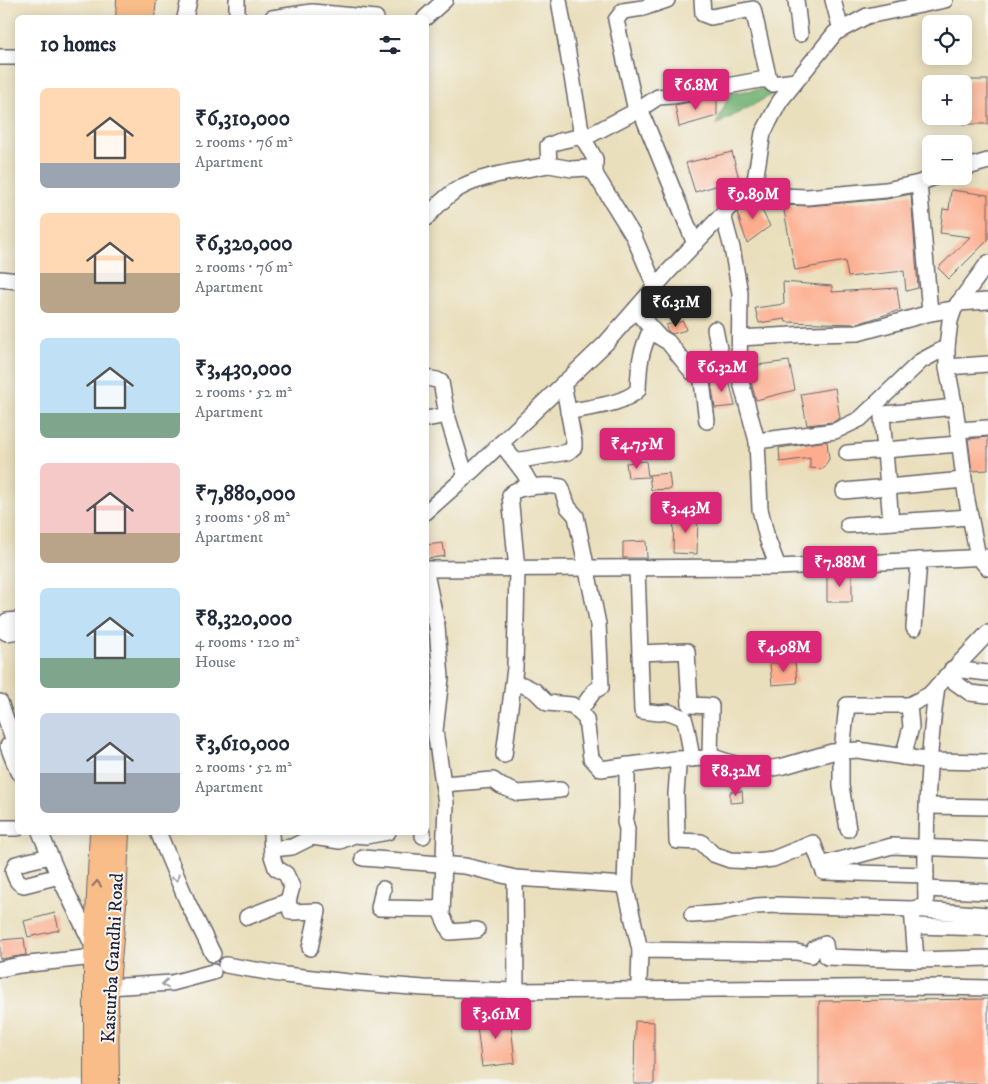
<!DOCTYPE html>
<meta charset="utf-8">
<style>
body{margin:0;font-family:"IM FELL DW Pica",serif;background:#f2f2f3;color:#1f2937;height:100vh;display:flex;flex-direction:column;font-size:19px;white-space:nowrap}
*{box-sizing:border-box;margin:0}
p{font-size:16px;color:#747a83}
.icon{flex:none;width:28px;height:28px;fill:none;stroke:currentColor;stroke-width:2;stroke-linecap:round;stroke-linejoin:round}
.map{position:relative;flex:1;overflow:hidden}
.details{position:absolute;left:15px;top:15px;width:414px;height:820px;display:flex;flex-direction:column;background:#fff;border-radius:8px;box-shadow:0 2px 12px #0003}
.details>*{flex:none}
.fabs{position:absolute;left:922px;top:15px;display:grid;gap:10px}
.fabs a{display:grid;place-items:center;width:50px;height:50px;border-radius:8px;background:#fff;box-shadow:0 2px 12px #0003;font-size:25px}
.price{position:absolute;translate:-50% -42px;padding:0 11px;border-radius:5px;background:#db2777;color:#fff;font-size:16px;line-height:32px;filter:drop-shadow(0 1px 2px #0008)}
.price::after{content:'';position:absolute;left:50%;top:30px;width:15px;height:11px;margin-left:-8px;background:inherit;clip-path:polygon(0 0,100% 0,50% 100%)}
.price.active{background:#222;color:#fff}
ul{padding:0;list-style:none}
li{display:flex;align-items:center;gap:15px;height:125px;padding:0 25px}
li span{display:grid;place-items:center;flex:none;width:140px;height:100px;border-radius:8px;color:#555}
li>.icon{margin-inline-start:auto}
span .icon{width:60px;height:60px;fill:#fffc;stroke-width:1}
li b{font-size:21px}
h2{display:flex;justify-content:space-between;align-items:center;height:60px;padding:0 25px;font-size:21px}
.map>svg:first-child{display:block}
.forest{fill:#75b374;stroke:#4c6a58}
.building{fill:#fdad8e}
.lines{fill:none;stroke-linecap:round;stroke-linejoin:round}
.minor-casing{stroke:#686468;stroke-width:18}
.major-casing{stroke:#686468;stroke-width:22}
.minor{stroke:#fff;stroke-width:15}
.major{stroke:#f8bd89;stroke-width:20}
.oneway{stroke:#9c9ca7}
.oneway2{stroke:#8d7062}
.labels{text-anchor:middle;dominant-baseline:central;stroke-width:4;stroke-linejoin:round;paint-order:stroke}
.street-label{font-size:19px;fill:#22223b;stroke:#f6f6f2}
</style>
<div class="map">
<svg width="988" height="1084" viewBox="0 0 988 1084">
<rect width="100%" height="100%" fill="#f6f6f2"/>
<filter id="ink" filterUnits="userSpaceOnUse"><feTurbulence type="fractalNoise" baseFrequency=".02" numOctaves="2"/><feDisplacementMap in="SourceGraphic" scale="10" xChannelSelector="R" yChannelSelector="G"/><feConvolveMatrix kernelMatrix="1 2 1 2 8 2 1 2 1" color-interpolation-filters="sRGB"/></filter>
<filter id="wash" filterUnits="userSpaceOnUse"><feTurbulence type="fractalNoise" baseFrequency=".0096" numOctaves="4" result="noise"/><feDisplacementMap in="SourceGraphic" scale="20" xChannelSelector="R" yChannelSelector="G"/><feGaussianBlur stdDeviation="1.12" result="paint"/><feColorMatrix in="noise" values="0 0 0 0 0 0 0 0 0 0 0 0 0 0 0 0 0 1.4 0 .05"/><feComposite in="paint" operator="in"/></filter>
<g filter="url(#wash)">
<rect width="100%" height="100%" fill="#eadfbc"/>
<polygon class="forest" points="788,86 716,125 730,93"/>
<g id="blocks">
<g class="building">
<rect x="964" y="80" width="24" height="44"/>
<polygon points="717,97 717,116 679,127 675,105"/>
<polygon points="732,152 739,179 695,192 686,163"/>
<polygon points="951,190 988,195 988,240 949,279 938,268 970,237 940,233 943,209 949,210"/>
<polygon points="911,194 918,288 906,291 904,271 848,277 845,261 795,270 783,205 808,206 887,199"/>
<polygon points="756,199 770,226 747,243 737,212 745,205"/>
<polygon points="783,282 832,286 832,292 897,288 900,310 857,324 786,322 785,319 759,323 755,308 784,304"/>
<polygon points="683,321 686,330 672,334 667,330 666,325"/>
<polygon points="789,361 795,390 756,400 752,386 750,366"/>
<polygon points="728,376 735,406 715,408 711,381"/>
<polygon points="835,388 840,418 832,422 807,425 801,394"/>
<polygon points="988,437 988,470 972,471 968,439"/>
<polygon points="827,441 829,459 823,469 810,468 810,458 780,462 779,448"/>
<polygon points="646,461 648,477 628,478 626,463"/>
<polygon points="669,473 671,489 651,490 649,475"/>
<polygon points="674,513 698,514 697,554 673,553"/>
<polygon points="646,541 647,558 623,558 623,542"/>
<polygon points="443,543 445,556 426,559 426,545"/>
<polygon points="852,573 852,602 827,602 827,574"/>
<polygon points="795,661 797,683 772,685 770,663"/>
<polygon points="742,791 743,802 730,803 730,792"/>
<polygon points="55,913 59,930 28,937 24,921"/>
<polygon points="24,938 26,955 0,959 0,940"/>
<polygon points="988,999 988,1084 819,1084 819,1001"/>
<polygon points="510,1014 515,1063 482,1067 476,1018"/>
<polygon points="635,1021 654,1022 654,1084 634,1084"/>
</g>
</g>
</g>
<g filter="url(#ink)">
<use href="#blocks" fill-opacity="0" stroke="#686468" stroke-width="1"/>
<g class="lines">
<g class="minor-casing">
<g id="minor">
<polyline points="237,0 237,18"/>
<polyline points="559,0 582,136 595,159 595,174"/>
<polyline points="702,0 703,14 711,17 753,9 769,80"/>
<polyline points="796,0 800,34"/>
<polyline points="833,0 841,30"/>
<polyline points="185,18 189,0"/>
<polyline points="272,18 312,12 376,18"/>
<polyline points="425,18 445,0"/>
<polyline points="0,57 18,57"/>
<polyline points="640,109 658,97 672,96 760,80 769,80 772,84 796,81"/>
<polyline points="636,111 616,20 623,11 643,8 667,0"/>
<polyline points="964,168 988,161"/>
<polyline points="755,180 763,133 780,101 835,33 867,16 945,0"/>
<polyline points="919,183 930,313"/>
<polyline points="723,215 732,248 740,293 739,375 757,441 835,431 860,419 921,361 947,347"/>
<path d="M426 218C436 207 446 196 458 189 480 175 524 170 549 165"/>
<polyline points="988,263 954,309 950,321 947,347 947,367 956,414 966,495 978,557 988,568"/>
<polyline points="0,279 18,281"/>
<polyline points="655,286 634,237 595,174 587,168 572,169 549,165 548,146 560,141 592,134 640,109 695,244"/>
<polyline points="958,303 988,301"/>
<polyline points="635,310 658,336 668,342 692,372 701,374 739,364"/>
<polyline points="715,329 723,369"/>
<polyline points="740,338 810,334 858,333 930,313 954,309"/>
<polyline points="947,367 988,364"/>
<polyline points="701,374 707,421"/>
<polyline points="426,378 437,380 441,382 447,415 466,477"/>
<path d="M568 412C589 407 623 405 638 390 639 364 640 353 651 329"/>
<polyline points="426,419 447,415"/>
<polyline points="958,430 988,428"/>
<polyline points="757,441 760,509 767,538 778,567"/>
<polyline points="501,443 524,473 532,487"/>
<polyline points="847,453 959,444"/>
<polyline points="515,461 568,452 574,447 574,442 563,383"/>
<polyline points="844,491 964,480"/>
<polyline points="426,512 472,471 606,343 668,272 755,180 780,196 807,197 886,190 919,183 938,176"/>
<polyline points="891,522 882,416 884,414 955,407"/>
<polyline points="848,525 970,517"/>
<polyline points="426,569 778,567 988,557"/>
<polyline points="637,569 642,711 659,713 669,712 684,718 687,729 692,759"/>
<polyline points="426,573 437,627 441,678 435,731 446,803 442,915 450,932 477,930"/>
<polyline points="0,627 7,621 18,620"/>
<polyline points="914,628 919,560"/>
<polyline points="0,629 7,633 18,631"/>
<polyline points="640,653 687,651 690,705 711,706 710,758"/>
<polyline points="952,669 988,673"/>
<polyline points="946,676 970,693 988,695"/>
<polyline points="513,685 523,685 535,691 547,703 572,705 586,719 591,758 601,769 675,759 716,758 750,769 761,770 784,766 832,752 858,750 931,761 988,762"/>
<path d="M937 686C927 758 925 833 926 906L912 909 916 960 988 958"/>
<polyline points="0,702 18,754"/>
<polyline points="8,746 18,772"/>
<path d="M504 755 515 668 517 570 510 495C517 485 549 485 561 487L568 507 576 516 598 624 601 687 594 691 579 712"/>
<polyline points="903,757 911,727 909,705"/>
<polyline points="675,759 678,767 676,794 677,841 701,842 713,854 730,860 756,861 773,859 813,843 824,872 926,875"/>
<polyline points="627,765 627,808 625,822 627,829 625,885 640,950"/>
<polyline points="443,784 493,780 501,786 518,793 560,790"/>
<polyline points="928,806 988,807"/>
<polyline points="0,828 18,828"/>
<polyline points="848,829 841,786 841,760 847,705 909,705 929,695 988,633"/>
<polyline points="40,832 57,872 94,948"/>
<polyline points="158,832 187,901 213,954"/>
<polyline points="271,832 272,856 276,868 286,874 292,887 288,901"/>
<polyline points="423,832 423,836"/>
<polyline points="272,849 292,847 312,837 340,841 354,835 366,836 388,832"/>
<path d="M50 856 16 864 13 871C16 878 16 883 24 885L59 876"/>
<polyline points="363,858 465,866 515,878 625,885"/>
<polyline points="821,865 892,846 988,850"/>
<polyline points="515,878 516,991"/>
<polyline points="383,889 379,908 442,909"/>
<polyline points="926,889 988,892"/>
<polyline points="692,915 722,913 756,906 776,905 912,909 988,915"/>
<polyline points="247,917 288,901 291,912 318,911 310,948"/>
<polyline points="914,926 988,928"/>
<polyline points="226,965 285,975 349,982 424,988 516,991 942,987 988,988"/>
<polyline points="0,969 20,965 94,957"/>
<polyline points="639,981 640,950 796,952 811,955 815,948 825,944 827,957 916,960"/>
<polyline points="108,987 172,983 213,972"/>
</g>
</g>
<g class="major-casing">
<g id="major">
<polyline points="126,18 127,0"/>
<polyline points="144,18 146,0"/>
<polyline points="94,1084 94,957 100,832"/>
<polyline points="109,1084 108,995 116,904 119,832"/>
</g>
</g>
<use href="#minor" class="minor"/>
<use href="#major" class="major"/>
</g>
<defs><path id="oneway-chevron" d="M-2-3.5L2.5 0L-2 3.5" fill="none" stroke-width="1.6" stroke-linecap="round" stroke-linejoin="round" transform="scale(1.25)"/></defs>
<g class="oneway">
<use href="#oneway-chevron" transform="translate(176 878) rotate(66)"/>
<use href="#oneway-chevron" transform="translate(165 984) rotate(175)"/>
</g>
<use class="oneway2" href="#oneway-chevron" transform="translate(97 884) rotate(-87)"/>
</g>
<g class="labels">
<g class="street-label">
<text transform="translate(113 958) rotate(-87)">Kasturba Gandhi Road</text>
</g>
</g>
</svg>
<div class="fabs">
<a><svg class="icon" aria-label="locate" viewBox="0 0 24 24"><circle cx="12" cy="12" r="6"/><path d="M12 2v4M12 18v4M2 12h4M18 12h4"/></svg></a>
<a>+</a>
<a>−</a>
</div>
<b class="price" style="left:696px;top:111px">₹6.8M</b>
<b class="price" style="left:753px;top:220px">₹9.89M</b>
<b class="price active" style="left:676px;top:328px">₹6.31M</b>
<b class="price" style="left:722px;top:393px">₹6.32M</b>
<b class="price" style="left:637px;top:470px">₹4.75M</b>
<b class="price" style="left:686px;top:534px">₹3.43M</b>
<b class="price" style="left:840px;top:588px">₹7.88M</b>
<b class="price" style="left:784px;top:673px">₹4.98M</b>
<b class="price" style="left:736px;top:797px">₹8.32M</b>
<b class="price" style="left:496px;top:1040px">₹3.61M</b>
<section class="details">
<h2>10 homes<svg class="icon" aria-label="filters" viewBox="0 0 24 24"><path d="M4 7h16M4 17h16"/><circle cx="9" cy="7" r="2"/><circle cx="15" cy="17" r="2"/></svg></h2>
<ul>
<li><span style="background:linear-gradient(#ffd9b3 75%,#9aa5b1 0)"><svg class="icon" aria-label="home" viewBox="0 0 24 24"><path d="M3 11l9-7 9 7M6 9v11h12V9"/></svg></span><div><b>₹6,310,000</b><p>2 rooms · 76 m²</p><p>Apartment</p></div></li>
<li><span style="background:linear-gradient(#ffd9b3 60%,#b9a48a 0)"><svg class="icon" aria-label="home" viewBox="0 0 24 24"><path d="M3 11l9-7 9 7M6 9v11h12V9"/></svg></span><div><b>₹6,320,000</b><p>2 rooms · 76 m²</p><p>Apartment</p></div></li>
<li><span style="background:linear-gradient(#bfe0f5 75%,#7fa58c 0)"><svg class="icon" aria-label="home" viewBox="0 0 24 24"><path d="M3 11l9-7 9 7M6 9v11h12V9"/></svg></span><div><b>₹3,430,000</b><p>2 rooms · 52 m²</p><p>Apartment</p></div></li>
<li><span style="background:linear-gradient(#f6c9c9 70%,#b9a48a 0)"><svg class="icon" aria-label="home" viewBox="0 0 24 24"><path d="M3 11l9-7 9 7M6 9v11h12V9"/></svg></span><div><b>₹7,880,000</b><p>3 rooms · 98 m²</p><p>Apartment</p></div></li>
<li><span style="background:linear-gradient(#bfe0f5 70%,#7fa58c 0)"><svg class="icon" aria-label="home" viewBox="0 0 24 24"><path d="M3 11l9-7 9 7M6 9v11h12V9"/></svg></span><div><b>₹8,320,000</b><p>4 rooms · 120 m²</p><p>House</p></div></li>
<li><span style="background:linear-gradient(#c9d6e8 60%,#9aa5b1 0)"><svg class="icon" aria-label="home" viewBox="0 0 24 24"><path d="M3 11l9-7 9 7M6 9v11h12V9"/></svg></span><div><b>₹3,610,000</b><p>2 rooms · 52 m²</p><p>Apartment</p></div></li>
</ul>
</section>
</div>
